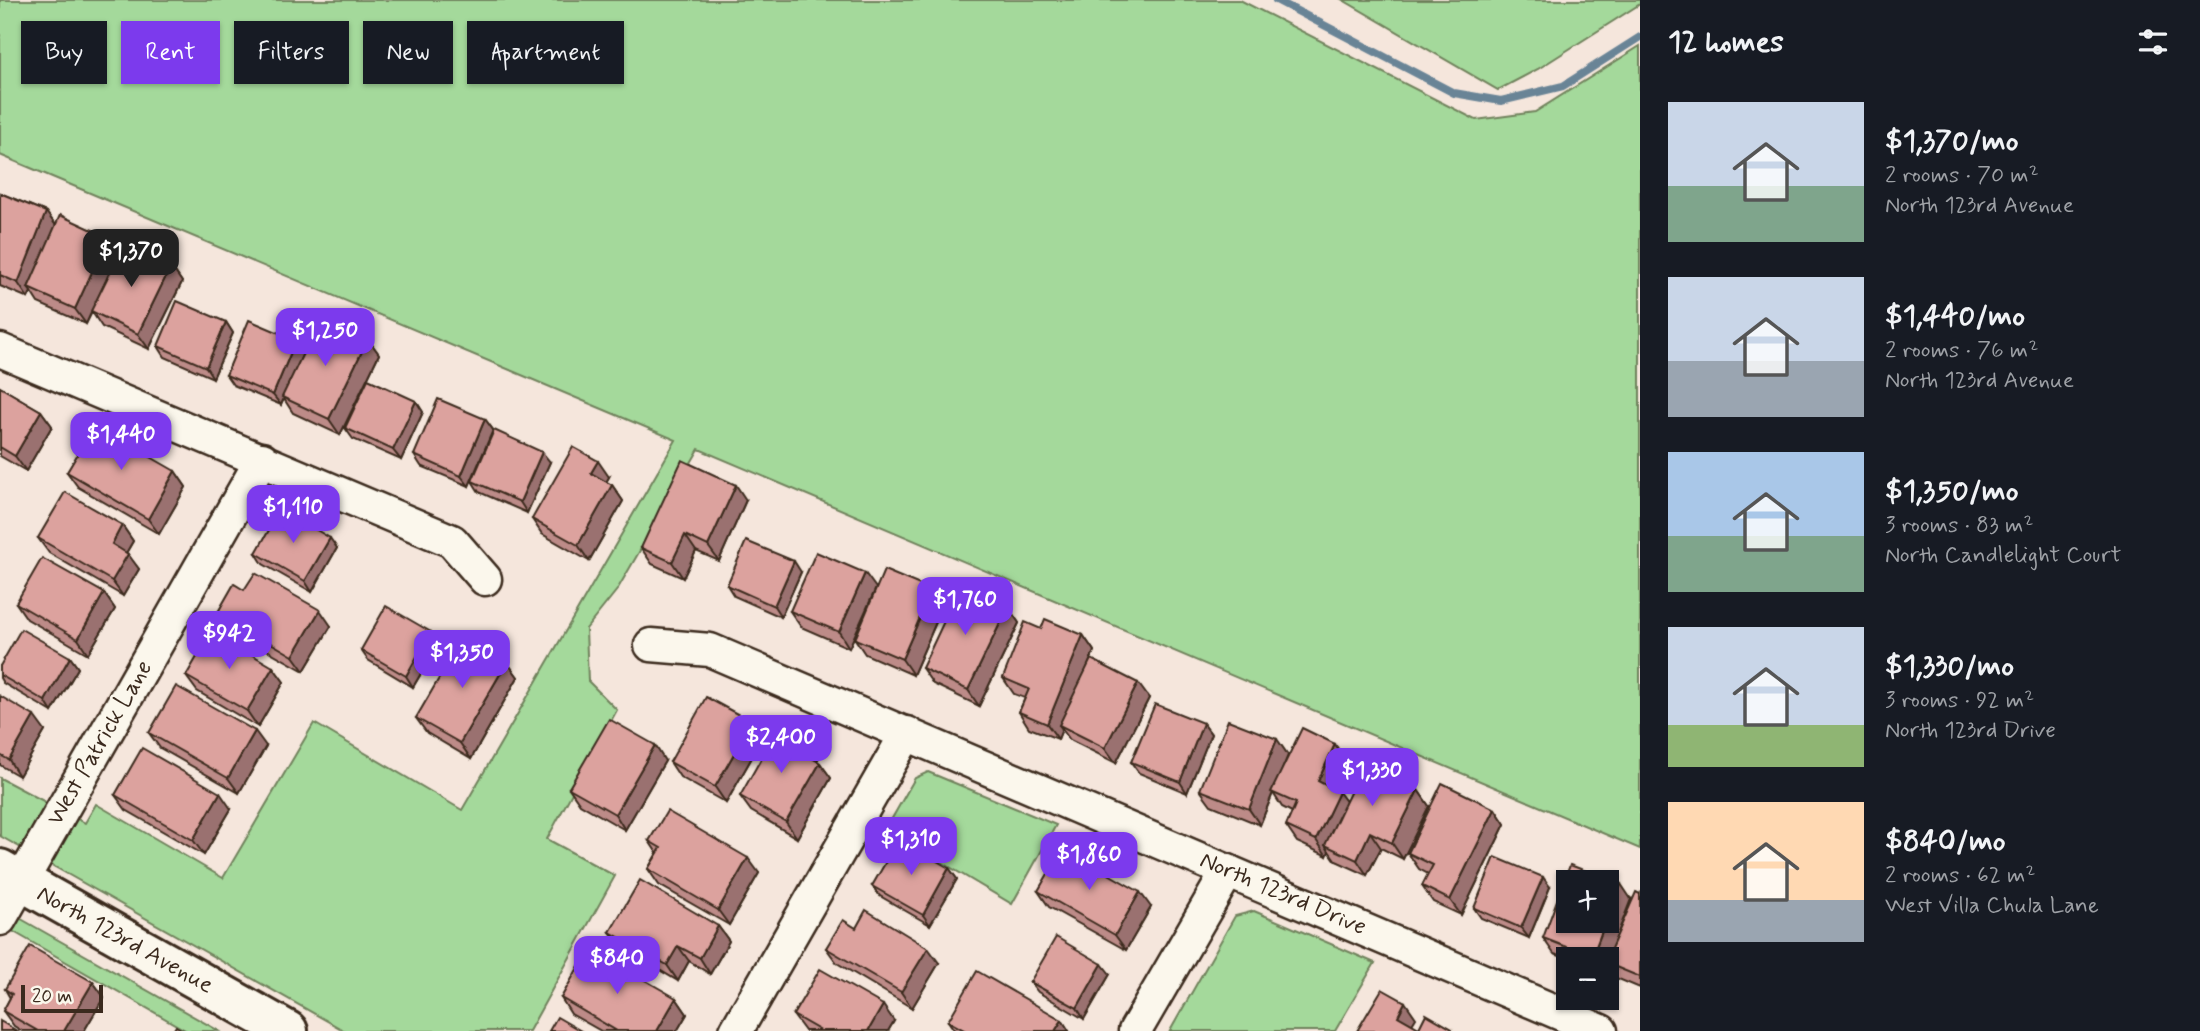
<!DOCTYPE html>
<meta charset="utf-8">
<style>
body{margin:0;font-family:Mynerve,sans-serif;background:#242831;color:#f1f3f6;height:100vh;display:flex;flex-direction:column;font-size:26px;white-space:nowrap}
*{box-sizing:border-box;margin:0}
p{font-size:23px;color:#9ea1a6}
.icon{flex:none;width:38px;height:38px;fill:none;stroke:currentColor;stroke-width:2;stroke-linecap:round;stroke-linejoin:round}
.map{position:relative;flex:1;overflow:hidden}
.drawer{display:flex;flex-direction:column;background:#171b24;width:560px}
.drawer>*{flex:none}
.hud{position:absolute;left:21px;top:21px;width:665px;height:63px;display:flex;gap:14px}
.tools{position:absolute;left:1556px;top:870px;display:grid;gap:14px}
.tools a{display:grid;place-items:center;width:63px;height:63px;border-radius:0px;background:#171b24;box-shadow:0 2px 5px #0004;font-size:35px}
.scale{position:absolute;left:21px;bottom:18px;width:82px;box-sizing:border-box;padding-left:7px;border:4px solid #3b2a1e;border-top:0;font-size:19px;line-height:24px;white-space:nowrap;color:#3b2a1e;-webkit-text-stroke:5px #fbf7ec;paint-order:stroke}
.price{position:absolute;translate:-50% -60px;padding:0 16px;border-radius:14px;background:#7c3aed;color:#fff;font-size:23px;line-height:46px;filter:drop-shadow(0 2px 4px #0008)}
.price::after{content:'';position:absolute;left:50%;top:42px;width:21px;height:16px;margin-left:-10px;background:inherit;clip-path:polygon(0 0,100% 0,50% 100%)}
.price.active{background:#222;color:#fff}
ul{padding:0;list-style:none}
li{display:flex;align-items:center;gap:21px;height:175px;padding:0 28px}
li span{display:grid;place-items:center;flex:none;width:196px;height:140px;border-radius:0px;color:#555}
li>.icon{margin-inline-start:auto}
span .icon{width:84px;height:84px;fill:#fffc;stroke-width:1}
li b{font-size:30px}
h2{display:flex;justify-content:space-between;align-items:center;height:84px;padding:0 28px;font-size:30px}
.chip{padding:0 24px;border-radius:0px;background:#171b24;box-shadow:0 2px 5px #0004;font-size:24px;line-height:63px}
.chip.active{background:#7c3aed;color:#fff}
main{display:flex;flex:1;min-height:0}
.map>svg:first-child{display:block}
.green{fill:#a4d99b;stroke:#70825c;stroke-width:2}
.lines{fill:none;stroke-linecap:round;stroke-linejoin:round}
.stream{stroke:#698496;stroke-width:8}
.street-casing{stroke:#3b2a1e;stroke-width:37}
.secondary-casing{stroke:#3b2a1e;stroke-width:44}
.street{stroke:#fbf7ec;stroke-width:32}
.secondary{stroke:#fbf7ec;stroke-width:38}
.wall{fill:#bd8b88;stroke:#3b2a1e;stroke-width:2}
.shaded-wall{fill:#9a716f;stroke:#3b2a1e;stroke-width:2}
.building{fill:#dca29e;stroke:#3b2a1e;stroke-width:2}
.labels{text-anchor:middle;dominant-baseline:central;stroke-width:5;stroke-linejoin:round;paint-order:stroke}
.street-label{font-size:24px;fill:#3b2a1e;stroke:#fbf7ec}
</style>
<main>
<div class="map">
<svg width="1640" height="1031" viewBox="0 0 1640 1031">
<rect width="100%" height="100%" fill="#f5e6dc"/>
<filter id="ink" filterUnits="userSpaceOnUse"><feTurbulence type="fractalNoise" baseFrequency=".0143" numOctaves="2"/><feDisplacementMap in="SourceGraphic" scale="14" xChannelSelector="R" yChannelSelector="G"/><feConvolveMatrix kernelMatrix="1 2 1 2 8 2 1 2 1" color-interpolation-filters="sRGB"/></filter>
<g filter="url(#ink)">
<g class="green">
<polygon points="0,0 1240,0 1476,120 1535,112 1640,46 1640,849 699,449 617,590 586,629 588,681 617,710 547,839 615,876 529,1031 345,1031 0,836 0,778 85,823 96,804 223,878 314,723 462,810 676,440 0,155"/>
<polygon points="1343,0 1640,0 1640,4 1538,69 1498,90"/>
<polygon points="928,772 1056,825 1012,904 886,829 915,778"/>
<polygon points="0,907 219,1031 187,1031 0,924"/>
<polygon points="1254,911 1375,963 1335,1031 1170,1031 1235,916"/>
</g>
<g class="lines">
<polyline class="stream" points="1276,0 1454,93 1501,101 1563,86 1640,37"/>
<g class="street-casing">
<g id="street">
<polyline points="0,350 452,541 485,579"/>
<polyline points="651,645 710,650 1601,1031"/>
<polyline points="0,919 262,459"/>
<polyline points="736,1031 907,733"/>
<polyline points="1135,1031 1228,871"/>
</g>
</g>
<g class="secondary-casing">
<polyline id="secondary" points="0,869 288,1031"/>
</g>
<use href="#street" class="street"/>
<use href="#secondary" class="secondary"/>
</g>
<g class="wall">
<polygon points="0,193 46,212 56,225 119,252 102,288 171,266 182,282 149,349 102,327 92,312 86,324 38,303 31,292 28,298 0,286"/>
<polygon points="226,322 233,333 213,378 165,357 158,346"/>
<polygon points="368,339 379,354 340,435 293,413 284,399 281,405 233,385 226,375 296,340 304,351"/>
<polygon points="0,387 41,411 52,426 26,471 0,456"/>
<polygon points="416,401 423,412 401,460 353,439 345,428"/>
<polygon points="485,419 493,430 469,486 421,466 414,455"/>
<polygon points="550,462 527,513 479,492 472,481"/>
<polygon points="175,471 186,487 159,534 78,487 67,472"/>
<polygon points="609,477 606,482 612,485 623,501 589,561 542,534 532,519"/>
<polygon points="746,500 719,561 696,551 683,578 652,564 641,548"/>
<polygon points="122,525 133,541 126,553 139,569 123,596 49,553 38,538"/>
<polygon points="337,548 312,592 263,564 256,553"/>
<polygon points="801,572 781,617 734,596 727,585"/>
<polygon points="876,588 849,648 801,627 790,611"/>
<polygon points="244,590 331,626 304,671 228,628 218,612"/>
<polygon points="104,593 115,609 88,654 27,619 16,603"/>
<polygon points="943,606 913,675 865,654 855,639"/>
<polygon points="1008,607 1019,623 979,706 933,684 922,668"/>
<polygon points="1041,629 1083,635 1094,651 1090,661 1149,698 1116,763 1070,740 1062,729 1058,739 1029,728 1019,712 1025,698 1014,694 1003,678"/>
<polygon points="431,632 439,643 413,687 368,660 361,650"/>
<polygon points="70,657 78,668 52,712 3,683 0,678 0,666"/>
<polygon points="507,662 518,677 471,759 427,733 416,718"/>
<polygon points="273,667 284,682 258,727 197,691 186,676"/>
<polygon points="0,696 45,731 19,776 0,765"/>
<polygon points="752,722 763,738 726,803 680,777 670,762"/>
<polygon points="1203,723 1211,734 1187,793 1139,773 1131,762"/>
<polygon points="149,733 266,746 239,793 160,748"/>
<polygon points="808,742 819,757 817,761 820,763 831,778 797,838 751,811 740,796"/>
<polygon points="1288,755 1283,768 1346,760 1332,788 1346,801 1402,772 1412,788 1418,790 1429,806 1403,859 1381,848 1367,875 1336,861 1329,851 1327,856 1297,842 1286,826 1292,812 1282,807 1273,793 1260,825 1211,805 1200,790"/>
<polygon points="665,761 625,830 580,804 569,788"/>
<polygon points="115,795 231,809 204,855 126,810"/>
<polygon points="1495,809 1505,824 1461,915 1433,902 1422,886 1428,874 1419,869 1408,853"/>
<polygon points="649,841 759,873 729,925 659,885 648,869 657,853"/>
<polygon points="949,868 957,879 930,925 880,896 872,886"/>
<polygon points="1550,887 1529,938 1481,918 1474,908"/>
<polygon points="1038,891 1151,907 1126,950 1049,907"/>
<polygon points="1640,894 1640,988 1616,978 1606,965 1606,959 1568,959 1554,954 1543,938 1631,899 1622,923"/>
<polygon points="718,926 729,941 710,974 689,961 678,981 621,947 610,932"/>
<polygon points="856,928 939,963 912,1008 837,963 826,948"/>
<polygon points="1110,974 1084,1019 1038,992 1030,982"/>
<polygon points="93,982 104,997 84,1031 22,1031 14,1026 3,1011 10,998 5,989"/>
<polygon points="561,998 676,998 687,1014 677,1031 601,1031 571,1014"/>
<polygon points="793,1015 894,1021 888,1031 805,1031"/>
<polygon points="1062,1020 1069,1031 955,1031 948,1021"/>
</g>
<g class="shaded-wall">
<polygon points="46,212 57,227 28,288 31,292 28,298 18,283"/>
<polygon points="108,237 119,252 86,324 75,309"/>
<polygon points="171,266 182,282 149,349 138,334"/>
<polygon points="226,322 233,333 213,378 206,367"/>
<polygon points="368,339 379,354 340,435 329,419"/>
<polygon points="296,340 304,351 281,405 273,395"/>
<polygon points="416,401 423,412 401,460 393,450"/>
<polygon points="41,411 52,426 26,471 15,456"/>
<polygon points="485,419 493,430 469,486 461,476"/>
<polygon points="542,452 550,462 527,513 520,502"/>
<polygon points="598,461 609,477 602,489 591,473"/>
<polygon points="175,471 186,487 159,534 148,519"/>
<polygon points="612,485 623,501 589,561 578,545"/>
<polygon points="736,485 746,500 719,561 708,546"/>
<polygon points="122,525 133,541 122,560 112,544"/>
<polygon points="685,535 696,551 683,578 672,562"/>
<polygon points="330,538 337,548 312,592 305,581"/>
<polygon points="128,554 139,569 123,596 112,581"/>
<polygon points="794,561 801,572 781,617 774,606"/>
<polygon points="865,573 876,588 849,648 839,632"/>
<polygon points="932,590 943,606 913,675 902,659"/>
<polygon points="104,593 115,609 88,654 78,639"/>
<polygon points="1008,607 1019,623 979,706 968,690"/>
<polygon points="320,610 331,626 304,671 293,656"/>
<polygon points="431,632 439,643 413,687 406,676"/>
<polygon points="1083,635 1094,651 1063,727 1059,725 1062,729 1058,739 1047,724"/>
<polygon points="70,657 78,668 52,712 45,701"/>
<polygon points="507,662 518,677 471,759 460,743"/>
<polygon points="273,667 284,682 258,727 247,711"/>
<polygon points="1138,683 1149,698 1116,763 1105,748"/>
<polygon points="34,716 45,731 19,776 9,760"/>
<polygon points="752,722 763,738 726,803 715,787"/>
<polygon points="1203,723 1211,734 1187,793 1180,782"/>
<polygon points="255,731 266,746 239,793 228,778"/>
<polygon points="1277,739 1288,755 1260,825 1249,809"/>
<polygon points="808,742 819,757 813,768 802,752"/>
<polygon points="1335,744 1346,760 1328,797 1318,781"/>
<polygon points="655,745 665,761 625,830 615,814"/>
<polygon points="820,763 831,778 797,838 786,822"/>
<polygon points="1402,772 1413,787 1408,796 1398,781"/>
<polygon points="1418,790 1429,806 1403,859 1392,843"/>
<polygon points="1339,792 1350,807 1325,845 1329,851 1327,856 1316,840"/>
<polygon points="220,793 231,809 204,855 193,840"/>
<polygon points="1495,809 1505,824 1461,915 1450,900"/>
<polygon points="1370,832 1381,848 1367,875 1357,860"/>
<polygon points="748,858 759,873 729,925 718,910"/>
<polygon points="949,868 957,879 930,925 923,915"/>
<polygon points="1543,877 1550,887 1529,938 1521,928"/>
<polygon points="1621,884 1631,899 1606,964 1606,959 1594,959 1592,957"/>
<polygon points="1140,892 1151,907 1126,950 1115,935"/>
<polygon points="718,926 729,941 710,974 700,958"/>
<polygon points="678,946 689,961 678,981 667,965"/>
<polygon points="928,948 939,963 912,1008 901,992"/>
<polygon points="1102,964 1110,974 1084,1019 1077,1008"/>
<polygon points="93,982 104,997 84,1031 64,1031"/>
<polygon points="676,998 687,1014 677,1031 657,1031"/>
<polygon points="1405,1002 1416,1018 1408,1031 1398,1016"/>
<polygon points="883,1005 894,1021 888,1031 868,1031"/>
<polygon points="1062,1020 1069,1031 1055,1031"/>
</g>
<g class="building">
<polygon points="0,193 46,212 18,283 0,275"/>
<polygon points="60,215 108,237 75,309 28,288"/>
<polygon points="124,244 171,266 138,334 91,311"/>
<polygon points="177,301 226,322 206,367 158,346"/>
<polygon points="321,316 368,339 329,419 282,397"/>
<polygon points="249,320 296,340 273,395 226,375"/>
<polygon points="368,379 416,401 393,450 345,428"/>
<polygon points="0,387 41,411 15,456 0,447"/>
<polygon points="438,399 485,419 461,476 414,455"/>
<polygon points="95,425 175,471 148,519 67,472"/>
<polygon points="494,430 542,452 520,502 472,481"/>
<polygon points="573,447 598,461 591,473 612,485 578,545 532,519"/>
<polygon points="682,460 736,485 708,546 685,535 672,562 641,548"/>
<polygon points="65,492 122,525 112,544 128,554 112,581 38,538"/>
<polygon points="281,509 330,538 305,581 256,553"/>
<polygon points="746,541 794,561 774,606 727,585"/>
<polygon points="816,552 865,573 839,632 790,611"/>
<polygon points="42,558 104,593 78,639 16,603"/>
<polygon points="884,570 932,590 902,659 855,639"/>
<polygon points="255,573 320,610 293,656 218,612 234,584 244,590"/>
<polygon points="961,585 1008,607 968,690 922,668"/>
<polygon points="386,606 431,632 406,676 361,650"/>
<polygon points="1045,619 1083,635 1047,724 1019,712 1029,689 1003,678 1025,622 1041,629"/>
<polygon points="21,629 70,657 45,701 0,675 0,666"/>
<polygon points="212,631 273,667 247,711 186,676"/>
<polygon points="463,637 507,662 460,743 416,718"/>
<polygon points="1091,659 1138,683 1105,748 1059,725"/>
<polygon points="176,686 255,731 228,778 149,733"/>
<polygon points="0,696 34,716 9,760 0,755"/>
<polygon points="706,697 752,722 715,787 670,762"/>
<polygon points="1155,704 1203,723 1180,782 1131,762"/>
<polygon points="609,719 655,745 615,814 569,788"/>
<polygon points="1228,720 1277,739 1249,809 1200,790"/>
<polygon points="780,725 808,742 802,752 820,763 786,822 740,796"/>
<polygon points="1302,728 1335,744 1318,781 1339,792 1316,840 1286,826 1296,803 1271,792"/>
<polygon points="142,748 220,793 193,840 115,795"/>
<polygon points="1368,755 1402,772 1398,781 1418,790 1392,843 1370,832 1357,860 1325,845"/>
<polygon points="1442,783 1495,809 1450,900 1422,886 1433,865 1408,853"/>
<polygon points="667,811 748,858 718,910 648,869 661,848 649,841"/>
<polygon points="899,839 949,868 923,915 872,886"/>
<polygon points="1063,848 1140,892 1115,935 1038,891"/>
<polygon points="1495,857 1543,877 1521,928 1474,908"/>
<polygon points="1570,865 1621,884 1606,920 1606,882 1568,882 1568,920 1606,920 1592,957 1543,938"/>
<polygon points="640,880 718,926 700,958 678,946 667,965 610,932"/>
<polygon points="1636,892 1640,894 1640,977 1606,963 1606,960"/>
<polygon points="866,910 928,948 901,992 826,948 843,920 856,928"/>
<polygon points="1056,937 1102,964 1077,1008 1030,982"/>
<polygon points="30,946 93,982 64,1031 38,1031 3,1011 12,994 5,989"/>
<polygon points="589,948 676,998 657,1031 617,1031 561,998"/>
<polygon points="820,969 883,1005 868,1031 821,1031 793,1015"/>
<polygon points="977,971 1062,1020 1055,1031 966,1031 948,1021"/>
<polygon points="1382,989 1405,1002 1398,1016 1419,1028 1426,1014 1452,1029 1451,1031 1357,1031"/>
<polygon points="557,1017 581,1031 549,1031"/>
<polygon points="0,1021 17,1031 0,1031"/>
<polygon points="176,1026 184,1031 173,1031"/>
</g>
</g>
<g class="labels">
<g class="street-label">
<text transform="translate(100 743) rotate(-60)">West Patrick Lane</text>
<text transform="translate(1283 894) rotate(23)">North 123rd Drive</text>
<text transform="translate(125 940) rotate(29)">North 123rd Avenue</text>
</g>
</g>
</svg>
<div class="tools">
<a>+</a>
<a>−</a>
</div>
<div class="scale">20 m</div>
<b class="price active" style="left:131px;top:289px">$1,370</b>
<b class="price" style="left:325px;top:368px">$1,250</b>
<b class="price" style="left:121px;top:472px">$1,440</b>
<b class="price" style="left:293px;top:545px">$1,110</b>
<b class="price" style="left:965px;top:637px">$1,760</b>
<b class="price" style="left:229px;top:671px">$942</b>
<b class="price" style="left:462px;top:690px">$1,350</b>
<b class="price" style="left:781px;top:775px">$2,400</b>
<b class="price" style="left:1372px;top:808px">$1,330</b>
<b class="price" style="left:911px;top:877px">$1,310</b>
<b class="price" style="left:1089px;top:892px">$1,860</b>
<b class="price" style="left:617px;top:996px">$840</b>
<div class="hud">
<a class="chip">Buy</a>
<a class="chip active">Rent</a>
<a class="chip">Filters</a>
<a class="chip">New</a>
<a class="chip">Apartment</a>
</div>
</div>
<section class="drawer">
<h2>12 homes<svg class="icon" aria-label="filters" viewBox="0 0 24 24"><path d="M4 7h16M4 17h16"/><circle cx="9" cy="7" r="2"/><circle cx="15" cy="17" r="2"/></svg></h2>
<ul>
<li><span style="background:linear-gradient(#c9d6e8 60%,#7fa58c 0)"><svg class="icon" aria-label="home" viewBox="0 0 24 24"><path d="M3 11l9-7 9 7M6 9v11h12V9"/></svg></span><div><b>$1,370/mo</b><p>2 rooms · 70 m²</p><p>North 123rd Avenue</p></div></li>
<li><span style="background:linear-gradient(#c9d6e8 60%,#9aa5b1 0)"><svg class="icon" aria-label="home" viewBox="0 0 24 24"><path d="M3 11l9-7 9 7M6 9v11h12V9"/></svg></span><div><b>$1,440/mo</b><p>2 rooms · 76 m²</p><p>North 123rd Avenue</p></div></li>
<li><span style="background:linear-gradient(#a9c7e8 60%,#7fa58c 0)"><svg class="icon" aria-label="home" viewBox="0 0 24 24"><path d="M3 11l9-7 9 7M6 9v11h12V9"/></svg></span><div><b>$1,350/mo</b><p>3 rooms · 83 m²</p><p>North Candlelight Court</p></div></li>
<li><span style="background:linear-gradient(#c9d6e8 70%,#8fb573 0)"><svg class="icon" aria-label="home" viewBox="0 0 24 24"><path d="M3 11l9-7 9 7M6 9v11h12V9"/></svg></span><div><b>$1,330/mo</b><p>3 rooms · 92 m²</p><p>North 123rd Drive</p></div></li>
<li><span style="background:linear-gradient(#ffd9b3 70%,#9aa5b1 0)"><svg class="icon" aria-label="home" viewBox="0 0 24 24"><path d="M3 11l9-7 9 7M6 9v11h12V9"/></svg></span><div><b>$840/mo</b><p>2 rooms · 62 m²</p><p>West Villa Chula Lane</p></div></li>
</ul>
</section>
</main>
